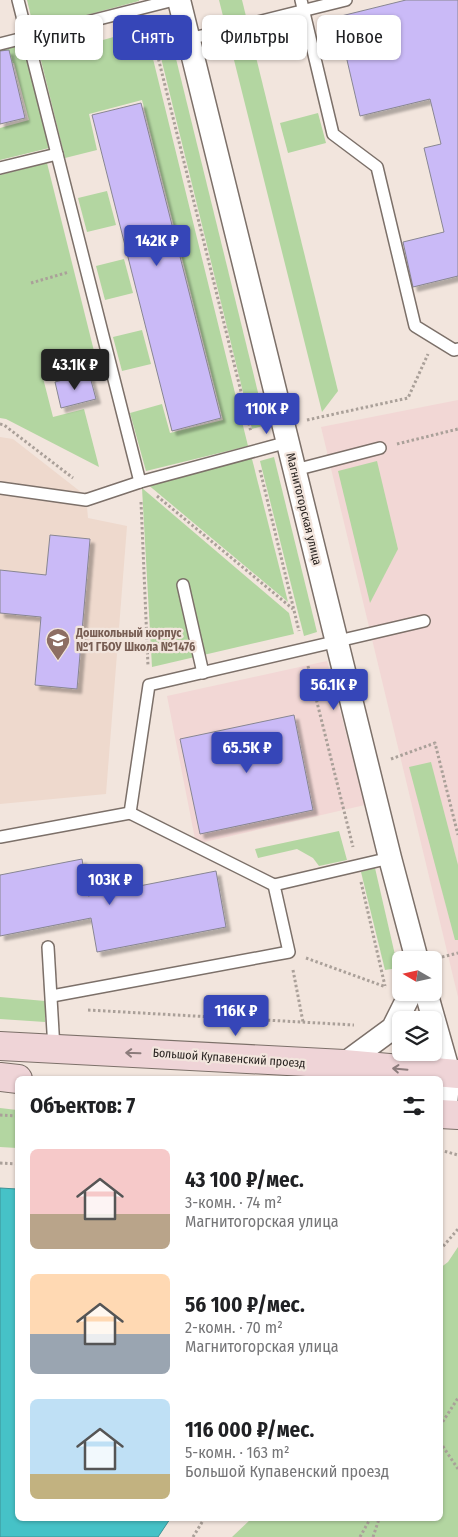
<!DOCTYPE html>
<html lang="ru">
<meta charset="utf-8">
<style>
body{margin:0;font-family:"Fira Sans Condensed",sans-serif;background:#f6f6f6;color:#202124;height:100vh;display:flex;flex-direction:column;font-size:19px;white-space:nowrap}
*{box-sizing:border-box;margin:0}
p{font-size:16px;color:#757577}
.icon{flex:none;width:28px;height:28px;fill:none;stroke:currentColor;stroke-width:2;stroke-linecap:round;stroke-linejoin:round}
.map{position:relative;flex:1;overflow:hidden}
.panel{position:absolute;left:15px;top:1076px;width:428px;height:445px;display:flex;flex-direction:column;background:#fff;border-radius:8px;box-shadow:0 1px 4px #0004}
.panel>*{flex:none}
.top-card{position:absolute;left:15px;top:15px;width:429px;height:45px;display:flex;gap:10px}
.needle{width:32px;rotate:279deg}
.buttons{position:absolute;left:392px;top:951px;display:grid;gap:10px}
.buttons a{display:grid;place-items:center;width:50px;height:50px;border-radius:8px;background:#fff;box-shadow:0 1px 4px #0004;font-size:25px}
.price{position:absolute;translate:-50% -42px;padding:0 11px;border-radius:5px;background:#3646b8;color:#fff;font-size:16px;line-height:32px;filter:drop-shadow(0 1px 2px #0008)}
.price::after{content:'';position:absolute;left:50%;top:30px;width:15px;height:11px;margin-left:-8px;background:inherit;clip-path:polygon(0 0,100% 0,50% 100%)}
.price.on{background:#222;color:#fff}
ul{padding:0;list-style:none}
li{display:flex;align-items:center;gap:15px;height:125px;padding:0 15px}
li span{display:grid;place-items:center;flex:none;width:140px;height:100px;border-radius:8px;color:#555}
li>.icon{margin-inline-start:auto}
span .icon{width:60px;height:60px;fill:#fffc;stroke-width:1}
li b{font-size:21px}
h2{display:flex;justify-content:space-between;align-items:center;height:60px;padding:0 15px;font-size:21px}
.pill{padding:0 18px;border-radius:8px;background:#fff;box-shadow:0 1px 4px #0004;font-size:18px;line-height:45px}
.pill.on{background:#3646b8;color:#fff}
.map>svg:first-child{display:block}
.commercial{fill:#f2d7d5}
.built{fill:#eed9cd}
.green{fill:#b3d6a1}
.water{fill:#46c2c7;stroke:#3d9295}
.building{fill:#cabaf7;stroke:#888692;filter:url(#shadow)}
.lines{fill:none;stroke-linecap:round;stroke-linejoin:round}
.lane-casing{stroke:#7c7069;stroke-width:14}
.street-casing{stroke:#7c7069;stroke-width:25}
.secondary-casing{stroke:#7c7069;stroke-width:30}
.path{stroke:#aaa099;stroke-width:3;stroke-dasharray:2.5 2.5;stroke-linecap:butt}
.lane{stroke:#fff;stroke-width:11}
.street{stroke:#fff;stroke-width:22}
.secondary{stroke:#efd4d7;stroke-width:28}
.oneway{stroke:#8c7c7c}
.labels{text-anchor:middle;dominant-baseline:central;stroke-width:4.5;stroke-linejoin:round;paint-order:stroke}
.street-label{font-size:12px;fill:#282320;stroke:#f2e5dd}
.education-label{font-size:12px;font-weight:bold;fill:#785e54;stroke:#f2e5dd;text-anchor:start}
</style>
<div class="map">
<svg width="458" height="1537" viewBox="0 0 458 1537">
<defs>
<filter id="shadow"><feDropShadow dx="4.5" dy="4.5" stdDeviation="1" flood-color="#0004"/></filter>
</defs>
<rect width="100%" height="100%" fill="#f2e5dd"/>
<g class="commercial">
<polygon points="458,400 458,997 321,427"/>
<polygon points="327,661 365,805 196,844 167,696"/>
</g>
<polygon class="built" points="0,437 13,439 86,496 88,518 127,526 106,794 0,804"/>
<g class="green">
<polygon points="27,0 139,0 139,1 34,29"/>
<polygon points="219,0 242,0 338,391 322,412"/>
<polygon points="142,14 248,446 146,471 130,413 162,404 170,433 223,420 142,100 89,114 97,150 65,158 36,40 84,29 89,44 117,36 114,21"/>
<polygon points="166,18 266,425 252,429 152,21"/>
<polygon points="25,42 49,148 0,160 0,128 29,120 14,63 0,66 0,48"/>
<polygon points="318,113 326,143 288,153 280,123"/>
<polygon points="47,163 97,363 43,378 53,417 84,409 99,467 6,419 0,418 0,175"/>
<polygon points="107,191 116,225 87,232 78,198"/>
<polygon points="124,259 133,293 105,300 96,266"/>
<polygon points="142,330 151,364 122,371 113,337"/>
<polygon points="251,455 288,602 146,483"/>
<polygon points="274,457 317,632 304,636 260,461"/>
<polygon points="377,461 398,549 370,603 338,471"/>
<polygon points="142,488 289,613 294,634 152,667"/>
<polygon points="431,762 458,865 458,940 455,940 409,767"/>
<polygon points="339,831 347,860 319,866 313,858 297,849 258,858 255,849"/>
<polygon points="375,868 398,968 385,970 361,872"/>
<polygon points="0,997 45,1001 45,1022 0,1019"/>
<polygon points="0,1108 17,1110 17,1148 0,1147"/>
<polygon points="458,1247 458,1537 232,1537 251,1519 440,1519 440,1268 448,1262"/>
</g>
<polygon class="water" points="0,1188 17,1189 18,1519 170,1519 158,1537 0,1537"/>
<g class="building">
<polygon points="406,0 458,0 458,276 413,287 403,242 444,232 424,148 441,144 430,99 360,116 337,17"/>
<polygon points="9,50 25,118 0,124 0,51"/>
<polygon points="141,103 221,418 172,431 92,115"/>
<polygon points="89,373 96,399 61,408 55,382"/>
<polygon points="50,535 90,539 77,689 35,685 41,617 0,613 0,570 46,575"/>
<polygon points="294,715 313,810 200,834 180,739"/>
<polygon points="82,859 88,896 216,871 226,927 97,952 91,918 0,936 0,875"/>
</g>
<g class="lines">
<g class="lane-casing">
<g id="lane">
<polyline points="18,0 140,482 288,442"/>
<polyline points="301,0 333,134 377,167 415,326 454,350 458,349"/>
<polyline points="189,39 346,0"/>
<polyline points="0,44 174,0"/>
<polyline points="0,168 57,154"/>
<polyline points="295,470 380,448"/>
<polyline points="0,488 86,500 140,482"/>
<polyline points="183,585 203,673"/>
<polyline points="130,813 274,885"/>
<polyline points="0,837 130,813 149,685 424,621"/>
<polyline points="48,947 54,1049"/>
<polyline points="52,996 289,952 274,885 390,858"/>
</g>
</g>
<g class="street-casing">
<g id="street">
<polyline points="179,0 390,858 417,960"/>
<polyline points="426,992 449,1073 445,1115"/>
<polyline points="344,1064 393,1028 411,992"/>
</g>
</g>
<g class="secondary-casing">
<g id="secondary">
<polyline points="0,1046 344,1064 458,1074"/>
<polyline points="0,1077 18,1079"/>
<polyline points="440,1114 458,1115"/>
</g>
</g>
<g class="path">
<polyline points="150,25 251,432"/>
<polyline points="31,283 69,272"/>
<polyline points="307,420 408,398 428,354"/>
<polyline points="0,424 4,425 73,478"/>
<polyline points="397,444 458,429"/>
<polyline points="260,470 299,631"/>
<polyline points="157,496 293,609"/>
<polyline points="141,502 148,666"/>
<polyline points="308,666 353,847"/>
<polyline points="391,759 435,743 458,835"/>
<polyline points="361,882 385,986"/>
<polyline points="442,957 458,953"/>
<polyline points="306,958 386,987"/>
<polyline points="293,970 303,1022"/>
<polyline points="88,1010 354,1025"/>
<polyline points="0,1115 18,1116"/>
<polyline points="440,1150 458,1155"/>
<polyline points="0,1163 18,1164"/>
<polyline points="440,1250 458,1229"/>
<polyline points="440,1426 458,1398"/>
<polyline points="440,1442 458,1469"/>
<polyline points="193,1537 204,1519"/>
<polyline points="360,1537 370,1519"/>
<polyline points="373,1537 379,1519"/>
</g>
<use href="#lane" class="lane"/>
<use href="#street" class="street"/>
<use href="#secondary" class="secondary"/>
</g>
<defs><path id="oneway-shaft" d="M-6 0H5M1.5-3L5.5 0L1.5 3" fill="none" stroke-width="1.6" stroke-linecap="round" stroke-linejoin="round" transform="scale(1.25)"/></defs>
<g class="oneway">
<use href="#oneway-shaft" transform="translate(133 1053) rotate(-178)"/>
<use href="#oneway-shaft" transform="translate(400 1069) rotate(-175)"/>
</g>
<defs>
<g id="school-pin" transform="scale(1.25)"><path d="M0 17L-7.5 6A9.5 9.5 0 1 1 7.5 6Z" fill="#8d6e63" stroke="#f2e5dd"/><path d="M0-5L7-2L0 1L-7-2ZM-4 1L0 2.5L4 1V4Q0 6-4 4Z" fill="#fff"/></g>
</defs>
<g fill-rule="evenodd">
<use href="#school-pin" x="58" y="640"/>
</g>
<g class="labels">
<g class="street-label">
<text transform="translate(304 509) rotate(76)">Магнитогорская улица</text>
<text transform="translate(229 1058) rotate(4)">Большой Купавенский проезд</text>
</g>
<g class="education-label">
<text x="76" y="633">Дошкольный корпус<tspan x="76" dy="14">№1 ГБОУ Школа №1476</tspan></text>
</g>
</g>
</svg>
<div class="buttons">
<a><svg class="needle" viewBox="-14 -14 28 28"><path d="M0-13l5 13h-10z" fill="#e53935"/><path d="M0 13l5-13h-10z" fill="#757577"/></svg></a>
<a><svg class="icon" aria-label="layers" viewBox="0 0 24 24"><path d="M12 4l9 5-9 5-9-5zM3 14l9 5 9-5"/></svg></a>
</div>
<b class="price" style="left:157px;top:267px">142K ₽</b>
<b class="price on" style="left:75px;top:391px">43.1K ₽</b>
<b class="price" style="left:267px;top:435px">110K ₽</b>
<b class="price" style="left:334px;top:711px">56.1K ₽</b>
<b class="price" style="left:247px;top:774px">65.5K ₽</b>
<b class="price" style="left:110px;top:906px">103K ₽</b>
<b class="price" style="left:236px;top:1037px">116K ₽</b>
<div class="top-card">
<a class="pill">Купить</a>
<a class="pill on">Снять</a>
<a class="pill">Фильтры</a>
<a class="pill">Новое</a>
</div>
<section class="panel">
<h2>Объектов: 7<svg class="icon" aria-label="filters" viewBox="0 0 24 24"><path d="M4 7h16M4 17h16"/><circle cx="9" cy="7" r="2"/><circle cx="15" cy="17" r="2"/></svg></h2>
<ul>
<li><span style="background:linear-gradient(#f6c9c9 65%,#b9a48a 0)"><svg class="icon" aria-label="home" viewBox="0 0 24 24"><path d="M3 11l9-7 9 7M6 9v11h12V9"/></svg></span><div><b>43 100 ₽/мес.</b><p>3-комн. · 74 m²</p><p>Магнитогорская улица</p></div></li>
<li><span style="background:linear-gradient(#ffd9b3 60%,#9aa5b1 0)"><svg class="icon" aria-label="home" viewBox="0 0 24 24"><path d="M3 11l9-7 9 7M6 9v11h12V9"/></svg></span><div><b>56 100 ₽/мес.</b><p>2-комн. · 70 m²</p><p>Магнитогорская улица</p></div></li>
<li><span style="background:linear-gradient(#bfe0f5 75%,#c2b280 0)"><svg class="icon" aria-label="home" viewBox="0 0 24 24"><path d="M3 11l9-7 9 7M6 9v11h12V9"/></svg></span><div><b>116 000 ₽/мес.</b><p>5-комн. · 163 m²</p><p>Большой Купавенский проезд</p></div></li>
</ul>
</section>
</div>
